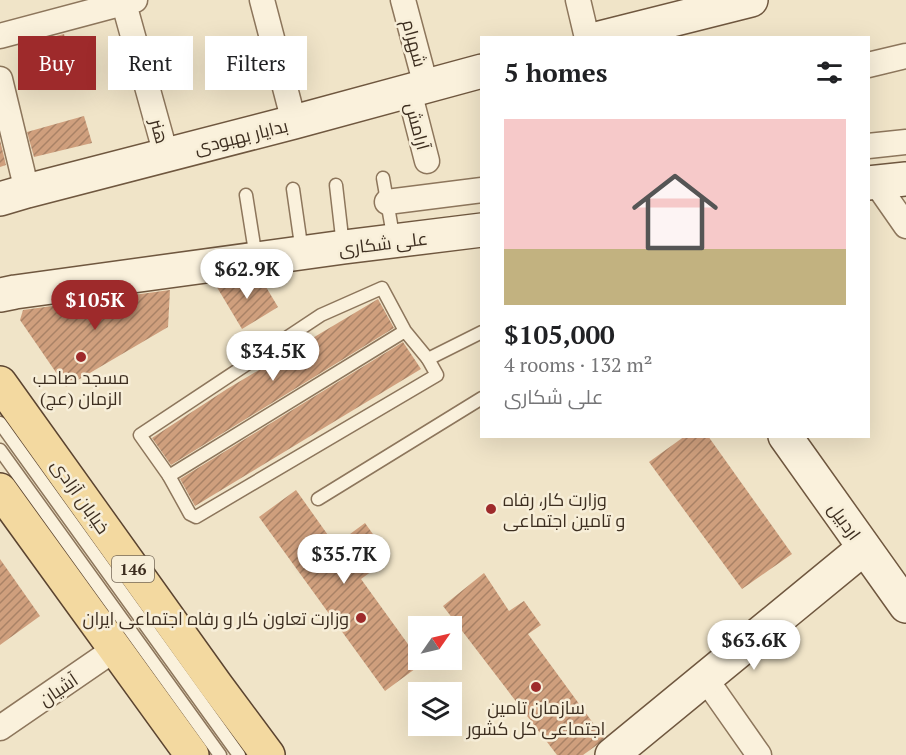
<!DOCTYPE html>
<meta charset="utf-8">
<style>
body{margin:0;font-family:"PT Serif",Cairo,serif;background:#f6f6f6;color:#202124;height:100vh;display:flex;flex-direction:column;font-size:22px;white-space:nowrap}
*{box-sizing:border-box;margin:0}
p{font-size:20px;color:#757577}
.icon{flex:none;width:33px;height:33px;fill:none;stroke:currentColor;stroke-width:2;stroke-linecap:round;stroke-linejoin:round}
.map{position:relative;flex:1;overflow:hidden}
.side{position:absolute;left:480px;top:36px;width:390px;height:402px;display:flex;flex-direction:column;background:#fff;border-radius:0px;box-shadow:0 6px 24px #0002}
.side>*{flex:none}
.top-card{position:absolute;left:18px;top:36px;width:372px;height:54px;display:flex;gap:12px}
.needle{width:39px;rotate:56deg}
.fabs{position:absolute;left:408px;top:616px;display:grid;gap:12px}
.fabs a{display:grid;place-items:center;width:54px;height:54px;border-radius:0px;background:#fff;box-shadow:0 6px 24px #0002;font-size:30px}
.price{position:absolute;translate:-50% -51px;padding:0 14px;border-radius:21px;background:#fff;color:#222;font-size:20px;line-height:39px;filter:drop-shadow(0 2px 3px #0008)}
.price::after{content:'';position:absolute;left:50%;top:36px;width:18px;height:14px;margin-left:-9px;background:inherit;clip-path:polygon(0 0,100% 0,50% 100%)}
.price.current{background:#9e2a2b;color:#fff}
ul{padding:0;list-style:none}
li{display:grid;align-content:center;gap:12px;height:318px;padding:0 24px}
li span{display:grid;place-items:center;height:186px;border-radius:0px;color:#555}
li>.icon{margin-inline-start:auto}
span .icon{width:108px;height:108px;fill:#fffc;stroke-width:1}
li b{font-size:26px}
h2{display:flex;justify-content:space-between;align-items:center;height:72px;padding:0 24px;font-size:26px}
.tag{padding:0 21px;border-radius:0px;background:#fff;box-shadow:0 6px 24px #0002;font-size:21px;line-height:54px}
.tag.current{background:#9e2a2b;color:#fff}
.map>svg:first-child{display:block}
.building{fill:url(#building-hatch)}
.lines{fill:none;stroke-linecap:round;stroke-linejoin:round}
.lane-casing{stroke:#8d765c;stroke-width:15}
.street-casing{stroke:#8d765c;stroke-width:27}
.secondary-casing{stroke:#6f573f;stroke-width:36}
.primary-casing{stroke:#5b4430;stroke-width:36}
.lane{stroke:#faf1dc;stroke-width:12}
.street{stroke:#faf1dc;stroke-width:24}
.secondary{stroke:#faf1dc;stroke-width:33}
.primary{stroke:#f3d9a0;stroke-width:33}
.poi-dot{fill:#9e2a2b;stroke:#f7eed8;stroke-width:2}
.labels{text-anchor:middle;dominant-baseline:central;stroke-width:5;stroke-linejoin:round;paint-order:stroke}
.shield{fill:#f7eed8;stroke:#756857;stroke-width:1.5}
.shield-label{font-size:16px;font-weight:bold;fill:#3d2e20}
.street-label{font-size:18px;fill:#3d2e20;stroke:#f7eed8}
.poi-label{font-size:18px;fill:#3d2e20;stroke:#f7eed8}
</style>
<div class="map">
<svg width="906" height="755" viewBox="0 0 906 755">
<defs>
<pattern id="building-hatch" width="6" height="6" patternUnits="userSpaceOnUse" patternTransform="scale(1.5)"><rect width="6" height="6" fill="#cf9f7d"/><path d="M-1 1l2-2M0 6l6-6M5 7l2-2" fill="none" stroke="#a98266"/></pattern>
</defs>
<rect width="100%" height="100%" fill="#f0e4c8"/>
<g class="building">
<polygon points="64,34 72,65 30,76 22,45"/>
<polygon points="84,116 92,143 34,157 27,132"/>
<polygon points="0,140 6,165 0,167"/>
<polygon points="260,277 278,307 242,329 215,284"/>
<polygon points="170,290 168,327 66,387 20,320 23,310"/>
<polygon points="378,299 394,328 171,465 152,438 227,389"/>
<polygon points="403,342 421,369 195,506 180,479"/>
<polygon points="685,436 708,436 792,554 742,589 649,462"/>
<polygon points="296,490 335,545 365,523 390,558 361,579 418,658 418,660 420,660 423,663 385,691 259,517"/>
<polygon points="0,559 40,616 0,645"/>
<polygon points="484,573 509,611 524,601 541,625 528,634 604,738 597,745 583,755 557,755 443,606"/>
</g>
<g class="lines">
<g class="lane-casing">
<g id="lane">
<polyline points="383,178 394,241"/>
<polyline points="336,185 343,246"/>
<polyline points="293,189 302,252"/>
<polyline points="246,195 256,258"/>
<polyline points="405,331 169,476 140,435 321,315 382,288 405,331 428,359 482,332"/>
<polyline points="0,423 239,755"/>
<polyline points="0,450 220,755"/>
<polyline points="169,476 190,514 196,517 437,375 428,359"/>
<polyline points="318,499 482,398"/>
</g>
</g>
<g class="street-casing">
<g id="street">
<polyline points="123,0 166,155"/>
<polyline points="262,0 294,122"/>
<polyline points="403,0 426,86"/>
<polyline points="578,0 587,38"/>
<polyline points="0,36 135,0"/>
<polyline points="868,65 906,56"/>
<polyline points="0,79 27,191"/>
<polyline points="409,91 427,161"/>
<polyline points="868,146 906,142"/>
<polyline points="876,183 906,226"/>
<polyline points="387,202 482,190"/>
<polyline points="705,678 759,755"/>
<polyline points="0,728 115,649"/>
</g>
</g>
<g class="secondary-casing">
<g id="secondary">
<polyline points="600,38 751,0"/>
<polyline points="868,183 906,179"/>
<polyline points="0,199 27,191 294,122 482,71"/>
<polyline points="0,295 15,292 344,247 482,230"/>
<polyline points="785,436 906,606"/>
<polyline points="612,755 864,548"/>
</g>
</g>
<g class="primary-casing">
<g id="primary">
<polyline points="0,383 216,685 268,755"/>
<polyline points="0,490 192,755"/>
</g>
</g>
<use href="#lane" class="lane"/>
<use href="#street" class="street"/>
<use href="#secondary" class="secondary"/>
<use href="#primary" class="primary"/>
</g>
<g class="poi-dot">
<circle cx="81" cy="357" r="6"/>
<circle cx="491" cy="509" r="6"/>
<circle cx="361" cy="618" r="6"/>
<circle cx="536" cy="687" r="6"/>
</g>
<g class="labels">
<rect class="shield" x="112" y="556" width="42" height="26" rx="4.5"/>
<g class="shield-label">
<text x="133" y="569">146</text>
</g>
<g class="street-label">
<text transform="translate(415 43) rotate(75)">شهرام</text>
<text transform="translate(418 126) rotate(75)">آرامش</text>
<text transform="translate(160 131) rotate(75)">هنر</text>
<text transform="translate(241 136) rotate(-14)">بدایار بهبودی</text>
<text transform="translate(383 243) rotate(-7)">علی شکاری</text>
<text transform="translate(81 496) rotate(55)">خیابان آزادی</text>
<text transform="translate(845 521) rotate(54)">اردبیل</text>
<text transform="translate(58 689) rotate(-34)">آشیان</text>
</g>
<g class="poi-label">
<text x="81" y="377">مسجد صاحب<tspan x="81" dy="21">الزمان (عج)</tspan></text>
<text x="503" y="499" text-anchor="start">وزارت کار، رفاه<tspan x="503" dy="21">و تامین اجتماعی</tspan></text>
<text x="349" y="618" text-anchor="end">وزارت تعاون کار و رفاه اجتماعی ایران</text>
<text x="536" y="707">سازمان تامین<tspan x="536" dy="21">اجتماعی کل کشور</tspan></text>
</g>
</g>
</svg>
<div class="fabs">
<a><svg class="needle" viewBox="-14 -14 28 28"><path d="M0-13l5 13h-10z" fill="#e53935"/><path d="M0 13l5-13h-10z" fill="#757577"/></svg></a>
<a><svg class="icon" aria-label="layers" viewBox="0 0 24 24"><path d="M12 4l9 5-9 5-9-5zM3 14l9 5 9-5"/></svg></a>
</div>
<b class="price" style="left:247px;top:300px">$62.9K</b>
<b class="price current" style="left:95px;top:331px">$105K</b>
<b class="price" style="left:273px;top:382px">$34.5K</b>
<b class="price" style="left:344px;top:585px">$35.7K</b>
<b class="price" style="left:754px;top:671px">$63.6K</b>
<div class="top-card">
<a class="tag current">Buy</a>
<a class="tag">Rent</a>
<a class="tag">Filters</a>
</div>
<section class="side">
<h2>5 homes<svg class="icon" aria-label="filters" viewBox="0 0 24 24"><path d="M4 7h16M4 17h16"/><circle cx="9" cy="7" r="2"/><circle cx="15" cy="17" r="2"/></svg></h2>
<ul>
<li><span style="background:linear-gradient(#f6c9c9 70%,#c2b280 0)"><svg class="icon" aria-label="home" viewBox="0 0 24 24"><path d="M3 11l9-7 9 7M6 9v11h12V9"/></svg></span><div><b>$105,000</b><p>4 rooms · 132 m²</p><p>علی شکاری</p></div></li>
</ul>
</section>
</div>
